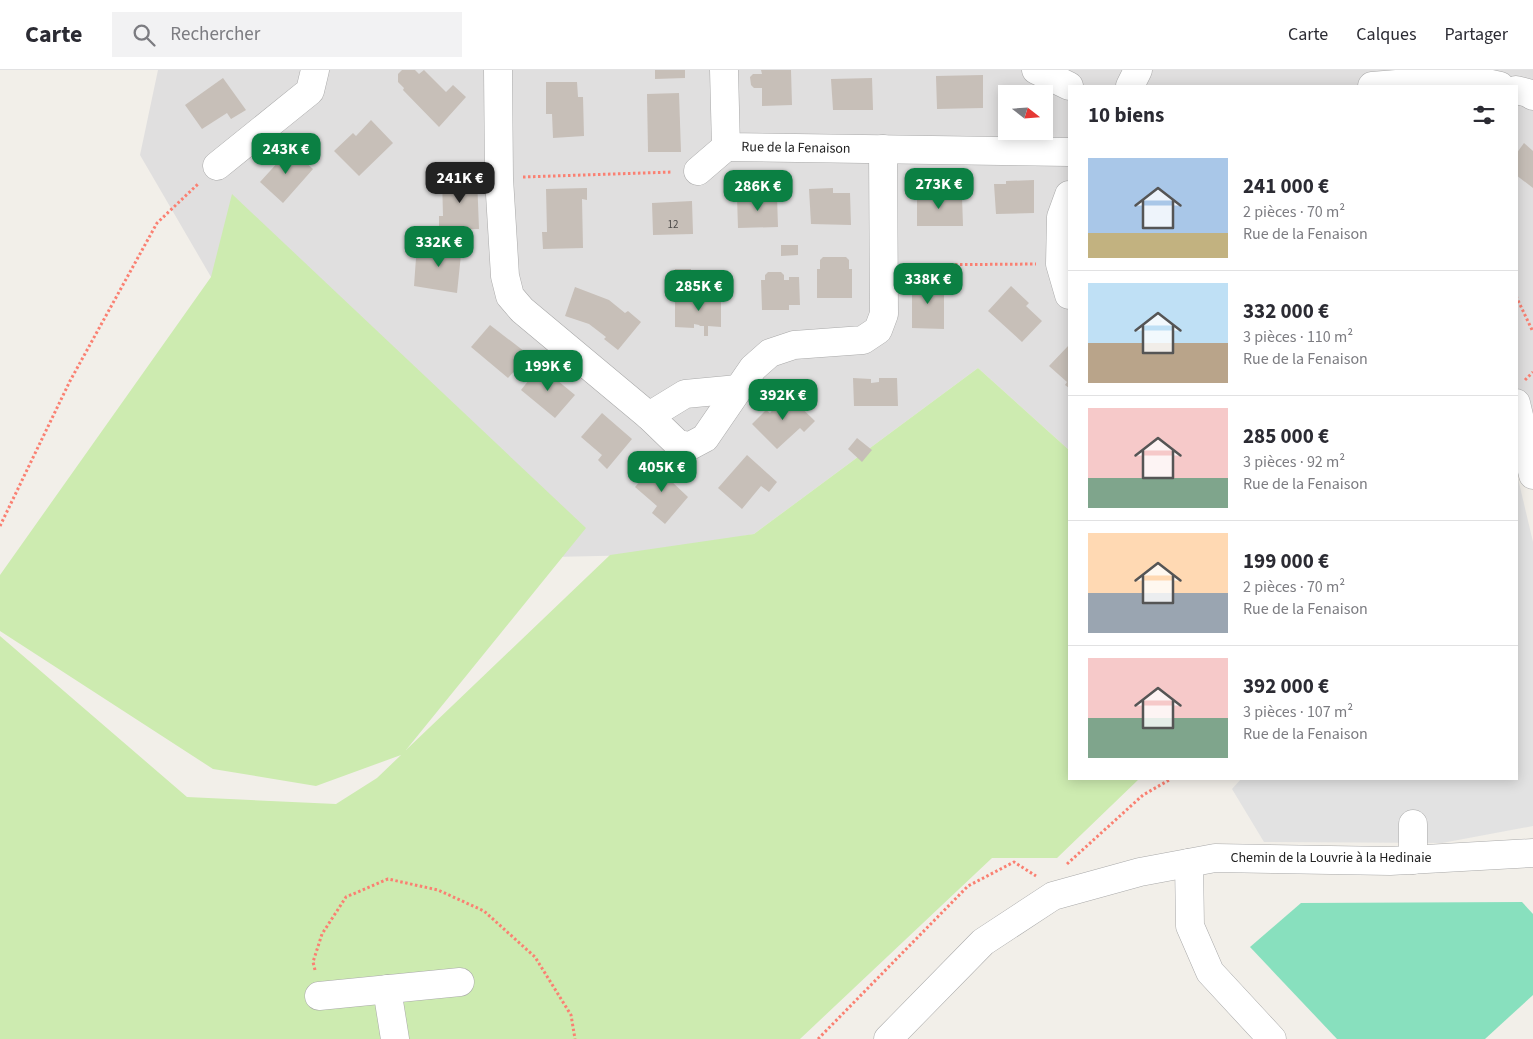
<!DOCTYPE html>
<html lang="fr">
<meta charset="utf-8">
<style>
body{margin:0;font-family:"Source Sans 3",sans-serif;background:#f2f2f3;color:#2b2b33;height:100vh;display:flex;flex-direction:column;font-size:19px;white-space:nowrap}
*{box-sizing:border-box;margin:0}
p{font-size:16px;color:#7c7c81}
.icon{flex:none;width:28px;height:28px;fill:none;stroke:currentColor;stroke-width:2;stroke-linecap:round;stroke-linejoin:round}
.map{position:relative;flex:1;overflow:hidden}
.side{position:absolute;left:1068px;top:15px;width:450px;height:695px;display:flex;flex-direction:column;background:#fff;border-radius:0px;box-shadow:0 2px 12px #0003}
.side>*{flex:none}
.needle{width:32px;rotate:107deg}
.tools{position:absolute;left:998px;top:15px;display:grid;gap:10px}
.tools a{display:grid;place-items:center;width:55px;height:55px;border-radius:0px;background:#fff;box-shadow:0 2px 12px #0003;font-size:25px}
.price{position:absolute;translate:-50% -42px;padding:0 11px;border-radius:10px;background:#0b8043;color:#fff;font-size:16px;line-height:32px;filter:drop-shadow(0 1px 2px #0008)}
.price::after{content:'';position:absolute;left:50%;top:30px;width:15px;height:11px;margin-left:-8px;background:inherit;clip-path:polygon(0 0,100% 0,50% 100%)}
.price.active{background:#222;color:#fff}
ul{padding:0;list-style:none}
li{display:flex;align-items:center;gap:15px;height:125px;padding:0 20px}
li+li{border-top:1px solid #e1e1e2}
li span{display:grid;place-items:center;flex:none;width:140px;height:100px;border-radius:0px;color:#555}
li>.icon{margin-inline-start:auto}
span .icon{width:60px;height:60px;fill:#fffc;stroke-width:1}
li b{font-size:21px}
h2{display:flex;justify-content:space-between;align-items:center;height:60px;padding:0 20px;font-size:21px}
header{display:flex;align-items:center;gap:30px;box-sizing:border-box;height:70px;padding:0 25px;background:#fff;border-bottom:1px solid #e1e1e2}
header strong{font-size:24px}
nav{display:flex;gap:28px;margin-inline-start:auto;font-size:18px}
.search{width:350px;height:45px;background:#f2f2f3;display:flex;align-items:center;gap:12px;box-sizing:border-box;padding:0 18px;border-radius:0px;color:#7c7c81;font-size:19px}
.map>svg:first-child{display:block}
.residential{fill:#e0dfdf;fill-rule:evenodd}
.grass{fill:#cdebb0}
.pitch{fill:#88e0be}
.parking{fill:#e2e2e2}
.building{fill:#c7bfb8}
.lines{fill:none;stroke-linecap:round;stroke-linejoin:round}
.minor-casing{stroke:#a9a9a9;stroke-width:29}
.path{stroke:#fa8072;stroke-width:3;stroke-dasharray:2.5 2.5;stroke-linecap:butt}
.minor{stroke:#fff;stroke-width:28}
.labels{text-anchor:middle;dominant-baseline:central;stroke-width:4;stroke-linejoin:round;paint-order:stroke}
.number-label{font-size:11px;fill:#4b4948}
.street-label{font-size:14px;fill:#222;stroke:#fff}
</style>
<header>
<strong>Carte</strong>
<div class="search"><svg class="icon" aria-label="search" viewBox="0 0 24 24"><circle cx="10" cy="10" r="6"/><path d="M15 15l6 6"/></svg>Rechercher</div>
<nav><a>Carte</a><a>Calques</a><a>Partager</a></nav>
</header>
<div class="map">
<svg width="1533" height="969" viewBox="0 0 1533 969">
<rect width="100%" height="100%" fill="#f2efe9"/>
<path class="residential" d="M158 0H1533V346L1516 365V16H1069V380L978 298 754 464 644 485 552 487 296 353 140 85ZM1006 24H1044V61H1006Z"/>
<polygon class="grass" points="232,124 586,458 406,680 610,485 754,464 978,298 1069,380 1069,709 1139,709 1057,788 992,788 800,969 0,969 0,566 187,727 336,734 377,708 401,685 316,716 213,699 0,561 0,505 211,207"/>
<polygon class="pitch" points="1522,832 1533,844 1533,925 1485,969 1337,969 1250,877 1301,833"/>
<polygon class="parking" points="1516,400 1533,472 1533,756 1442,773 1264,772 1232,719 1241,709 1516,709"/>
<g class="building">
<polygon points="402,0 415,0 419,4 424,0 446,22 453,15 466,27 439,57 403,20 404,18 398,12 398,4"/>
<polygon points="655,0 685,0 685,8 655,9"/>
<polygon points="761,0 791,0 792,35 762,36 762,18 754,18 751,15 750,7 753,4 762,4"/>
<polygon points="983,5 983,38 937,39 936,6"/>
<polygon points="223,8 246,40 231,49 227,43 202,59 185,35"/>
<polygon points="872,8 873,40 833,40 831,9"/>
<polygon points="546,12 577,12 578,27 583,27 584,66 553,68 552,44 546,44"/>
<polygon points="679,23 681,82 648,82 647,24"/>
<polygon points="371,50 393,73 359,106 334,81 353,63 356,66"/>
<polygon points="1524,73 1533,81 1533,118 1516,105 1516,84"/>
<polygon points="287,76 313,99 283,133 260,112 280,90 277,87"/>
<polygon points="477,107 479,159 439,160 439,146 443,146 442,108"/>
<polygon points="1034,110 1034,143 996,144 994,114 1006,114 1006,111"/>
<polygon points="587,118 587,130 582,129 583,178 543,179 542,162 547,162 546,119"/>
<polygon points="833,118 833,123 850,123 851,155 811,154 809,119"/>
<polygon points="917,122 937,122 937,126 962,126 963,156 917,156"/>
<polygon points="777,126 778,157 738,158 737,127"/>
<polygon points="692,131 693,164 653,165 652,133"/>
<polygon points="429,171 462,175 457,223 414,216 416,188 427,188"/>
<polygon points="781,175 798,175 798,185 781,186"/>
<polygon points="823,187 846,187 849,190 849,199 852,199 852,228 817,228 817,199 820,199 820,190"/>
<rect x="675" y="199" width="16" height="12"/>
<polygon points="768,202 781,202 784,205 784,210 789,210 789,207 799,207 800,235 789,235 789,240 762,240 761,210 765,210 765,205"/>
<polygon points="912,211 944,211 944,259 912,258"/>
<polygon points="1011,216 1029,233 1026,236 1042,251 1022,272 988,241"/>
<polygon points="575,217 609,230 625,243 628,241 641,252 618,280 604,269 606,267 589,254 565,246"/>
<polygon points="693,225 721,226 721,257 708,256 708,266 704,266 704,256 700,256 699,255 694,254 694,258 675,257 675,229 693,229"/>
<polygon points="490,255 529,285 508,308 471,277"/>
<polygon points="1069,275 1069,318 1065,315 1067,312 1049,296"/>
<polygon points="540,296 575,325 555,348 521,320"/>
<polygon points="853,308 871,309 871,313 879,312 879,308 897,308 898,336 854,336"/>
<polygon points="784,321 815,351 804,362 800,358 777,379 752,354 766,340 770,343 778,334 774,331"/>
<polygon points="602,343 632,369 607,399 598,390 602,385 581,367"/>
<polygon points="857,368 872,380 862,392 848,379"/>
<polygon points="747,385 777,412 769,422 761,416 742,439 718,418"/>
<polygon points="656,393 672,407 670,410 688,427 665,454 652,443 657,436 635,417"/>
</g>
<g class="lines">
<g class="minor-casing">
<g id="minor">
<polyline points="498,0 499,108 505,206 510,226 522,240 649,346 678,374 690,376 705,368 753,298 770,283 794,275 863,270 878,260 884,244 883,79"/>
<polyline points="724,0 726,77 1069,82"/>
<polyline points="1036,0 1069,16"/>
<polyline points="1130,16 1138,0"/>
<polyline points="1372,16 1432,11 1474,10 1500,16"/>
<polyline points="1516,20 1528,23 1533,26"/>
<polyline points="217,96 310,21 315,0"/>
<polyline points="698,101 726,77"/>
<polyline points="1069,125 1061,147 1060,194 1069,225"/>
<polyline points="1516,333 1533,405"/>
<polyline points="649,346 685,324 738,319"/>
<polyline points="1413,790 1413,754"/>
<polyline points="1189,793 1190,856 1210,902 1272,969"/>
<polyline points="387,919 395,969"/>
<polyline points="319,926 460,912"/>
<polyline points="888,969 983,872 1053,826 1140,802 1215,788 1390,791 1533,783"/>
</g>
</g>
<g class="path">
<polyline points="523,107 672,102"/>
<polyline points="910,195 1036,194"/>
<polyline points="1516,226 1533,262"/>
<polyline points="1525,310 1533,302"/>
<polyline points="0,456 70,311 157,153 198,114"/>
<polyline points="1067,794 1143,725 1171,709"/>
<polyline points="315,900 313,892 322,864 346,827 388,809 438,820 484,841 535,887 571,945 575,969"/>
<polyline points="818,969 968,816 1014,792 1036,806"/>
</g>
<use href="#minor" class="minor"/>
</g>
<g class="labels">
<g class="number-label">
<text x="673" y="154">12</text>
</g>
<g class="street-label">
<text transform="translate(796 78) rotate(1)">Rue de la Fenaison</text>
<text x="1331" y="788">Chemin de la Louvrie à la Hedinaie</text>
</g>
</g>
</svg>
<div class="tools">
<a><svg class="needle" viewBox="-14 -14 28 28"><path d="M0-13l5 13h-10z" fill="#e53935"/><path d="M0 13l5-13h-10z" fill="#7c7c81"/></svg></a>
</div>
<b class="price" style="left:286px;top:105px">243K €</b>
<b class="price active" style="left:460px;top:134px">241K €</b>
<b class="price" style="left:939px;top:140px">273K €</b>
<b class="price" style="left:758px;top:142px">286K €</b>
<b class="price" style="left:439px;top:198px">332K €</b>
<b class="price" style="left:928px;top:235px">338K €</b>
<b class="price" style="left:699px;top:242px">285K €</b>
<b class="price" style="left:548px;top:322px">199K €</b>
<b class="price" style="left:783px;top:351px">392K €</b>
<b class="price" style="left:662px;top:423px">405K €</b>
<section class="side">
<h2>10 biens<svg class="icon" aria-label="filters" viewBox="0 0 24 24"><path d="M4 7h16M4 17h16"/><circle cx="9" cy="7" r="2"/><circle cx="15" cy="17" r="2"/></svg></h2>
<ul>
<li><span style="background:linear-gradient(#a9c7e8 75%,#c2b280 0)"><svg class="icon" aria-label="home" viewBox="0 0 24 24"><path d="M3 11l9-7 9 7M6 9v11h12V9"/></svg></span><div><b>241 000 €</b><p>2 pièces · 70 m²</p><p>Rue de la Fenaison</p></div></li>
<li><span style="background:linear-gradient(#bfe0f5 60%,#b9a48a 0)"><svg class="icon" aria-label="home" viewBox="0 0 24 24"><path d="M3 11l9-7 9 7M6 9v11h12V9"/></svg></span><div><b>332 000 €</b><p>3 pièces · 110 m²</p><p>Rue de la Fenaison</p></div></li>
<li><span style="background:linear-gradient(#f6c9c9 70%,#7fa58c 0)"><svg class="icon" aria-label="home" viewBox="0 0 24 24"><path d="M3 11l9-7 9 7M6 9v11h12V9"/></svg></span><div><b>285 000 €</b><p>3 pièces · 92 m²</p><p>Rue de la Fenaison</p></div></li>
<li><span style="background:linear-gradient(#ffd9b3 60%,#9aa5b1 0)"><svg class="icon" aria-label="home" viewBox="0 0 24 24"><path d="M3 11l9-7 9 7M6 9v11h12V9"/></svg></span><div><b>199 000 €</b><p>2 pièces · 70 m²</p><p>Rue de la Fenaison</p></div></li>
<li><span style="background:linear-gradient(#f6c9c9 60%,#7fa58c 0)"><svg class="icon" aria-label="home" viewBox="0 0 24 24"><path d="M3 11l9-7 9 7M6 9v11h12V9"/></svg></span><div><b>392 000 €</b><p>3 pièces · 107 m²</p><p>Rue de la Fenaison</p></div></li>
</ul>
</section>
</div>
